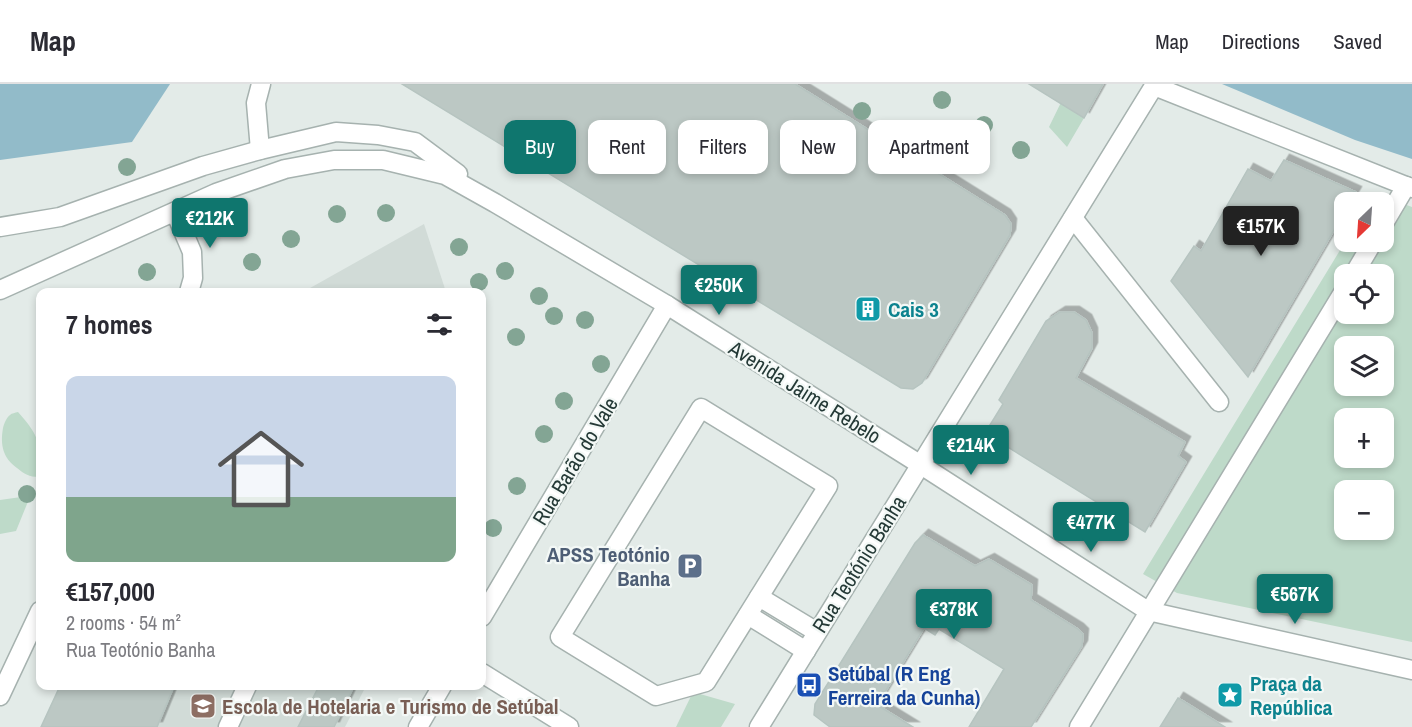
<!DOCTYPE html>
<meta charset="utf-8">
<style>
body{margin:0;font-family:"Archivo Narrow",sans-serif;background:#f2f2f3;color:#2b2b33;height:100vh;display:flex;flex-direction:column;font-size:22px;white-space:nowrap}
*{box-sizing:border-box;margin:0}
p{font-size:20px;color:#7c7c81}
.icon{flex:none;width:33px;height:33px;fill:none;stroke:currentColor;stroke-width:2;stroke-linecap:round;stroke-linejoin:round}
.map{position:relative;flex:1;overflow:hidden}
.drawer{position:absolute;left:36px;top:204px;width:450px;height:402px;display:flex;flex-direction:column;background:#fff;border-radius:12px;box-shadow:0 3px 9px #0003}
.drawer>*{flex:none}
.hud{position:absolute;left:504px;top:36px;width:570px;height:54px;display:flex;gap:12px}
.needle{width:39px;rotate:205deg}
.buttons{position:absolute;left:1334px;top:108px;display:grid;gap:12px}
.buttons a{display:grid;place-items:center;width:60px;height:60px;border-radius:12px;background:#fff;box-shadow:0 3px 9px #0003;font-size:30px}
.price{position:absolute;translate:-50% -51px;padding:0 14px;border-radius:6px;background:#0f766e;color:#fff;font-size:20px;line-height:39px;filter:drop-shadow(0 2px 3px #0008)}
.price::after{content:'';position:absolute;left:50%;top:36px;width:18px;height:14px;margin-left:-9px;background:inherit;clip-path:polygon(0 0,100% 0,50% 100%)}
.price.on{background:#222;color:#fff}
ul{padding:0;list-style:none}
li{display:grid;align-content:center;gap:12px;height:318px;padding:0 30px}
li span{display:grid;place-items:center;height:186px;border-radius:12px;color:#555}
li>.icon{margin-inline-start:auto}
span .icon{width:108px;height:108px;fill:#fffc;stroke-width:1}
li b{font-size:26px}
h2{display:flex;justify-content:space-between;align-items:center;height:72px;padding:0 30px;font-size:26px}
.chip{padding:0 21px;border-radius:12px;background:#fff;box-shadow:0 3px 9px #0003;font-size:21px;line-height:54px}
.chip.on{background:#0f766e;color:#fff}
header{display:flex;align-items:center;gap:36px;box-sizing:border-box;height:84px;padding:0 30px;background:#fff;border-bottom:2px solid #e1e1e2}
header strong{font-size:28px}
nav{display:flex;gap:33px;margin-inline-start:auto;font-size:21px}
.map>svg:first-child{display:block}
.built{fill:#d1dbd7}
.green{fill:#bedac9;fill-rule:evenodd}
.water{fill:#92bbc9}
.building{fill:#bcc8c4;stroke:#b6c4c0;stroke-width:1.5;filter:url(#shadow)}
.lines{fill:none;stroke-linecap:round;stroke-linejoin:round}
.minor-casing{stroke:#a6b2af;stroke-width:21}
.minor{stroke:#fff;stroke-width:18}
.tree{fill:#83a594}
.labels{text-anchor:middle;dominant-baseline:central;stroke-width:4.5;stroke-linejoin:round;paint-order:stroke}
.culture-label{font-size:21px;font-weight:bold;fill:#0d838f;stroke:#f3f8f6;text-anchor:start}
.street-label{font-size:21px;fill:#253a37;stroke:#f3f8f6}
.service-label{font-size:21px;font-weight:bold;fill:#4e5e75;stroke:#f3f8f6;text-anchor:end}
.transit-label{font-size:21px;font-weight:bold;fill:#164399;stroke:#f3f8f6;text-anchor:start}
.education-label{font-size:21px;font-weight:bold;fill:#785e54;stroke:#f3f8f6;text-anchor:start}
</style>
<header>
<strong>Map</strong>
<nav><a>Map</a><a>Directions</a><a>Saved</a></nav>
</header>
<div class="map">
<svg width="1412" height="643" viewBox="0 0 1412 643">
<defs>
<filter id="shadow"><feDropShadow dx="5.5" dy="-5.5" stdDeviation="0" flood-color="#0004"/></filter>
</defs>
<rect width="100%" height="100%" fill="#e3ebe8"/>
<g class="built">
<polygon points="424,140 446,208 303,208"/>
<polygon points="60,602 366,602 345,643 41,643"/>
</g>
<g class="green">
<polygon points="1070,0 1064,21 1084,34 1067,63 1049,43"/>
<path d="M1374 109 1412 123V558L1177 509 1143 490 1345 158H1383V118H1368ZM1344 190H1383V230H1344ZM1344 262H1383V302H1344ZM1344 334H1383V374H1344ZM1344 406H1383V446H1344Z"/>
<path d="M18 328C40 353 41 359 38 393 30 393 24 390 17 384 3 374 0 361 3 344 4 340 6 334 10 331 12 329 15 329 18 328Z"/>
<polygon points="21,413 29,415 16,447 0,450 0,416"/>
<polygon points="693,608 735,620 721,643 676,643"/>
</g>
<g class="water">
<polygon points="0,0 170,0 132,58 0,76"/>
<polygon points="1222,0 1412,0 1412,75 1355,56"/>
</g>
<g class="building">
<polygon points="402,0 795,0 1005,131 1011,140 1010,151 922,299 913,305 901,304"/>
<polygon points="1029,0 1103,0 1084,34"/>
<polygon points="1284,76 1356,108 1350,118 1344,118 1344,129 1248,293 1171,197 1194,162 1201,167 1248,85 1271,97"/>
<polygon points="1060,228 1074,228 1086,236 1092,249 1092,264 1076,294 1185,358 1178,372 1186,378 1145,448 985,349 1003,320 999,316 1046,237"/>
<polygon points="923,451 975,482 989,475 1032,501 1031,516 1078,545 1083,550 1082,562 1031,643 969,643 1004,585 939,545 935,551 924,544 877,621 913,643 830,643 814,631 815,620 915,459"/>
<polygon points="60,602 174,602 157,643 41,643"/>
<polygon points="319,602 354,602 334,643 298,643"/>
<polygon points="1178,614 1225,643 1160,643"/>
</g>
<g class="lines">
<g class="minor-casing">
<g id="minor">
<polyline points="260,66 256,19 261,0"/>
<polyline points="175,128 192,168 193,194 189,208"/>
<polyline points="1073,134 1219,318"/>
<polyline points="1383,141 1406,102 1412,104"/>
<polyline points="0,143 60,133 203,82 260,66 336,48 378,51 415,58 458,90"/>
<polyline points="1354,190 1373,158"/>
<polyline points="0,206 216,109 285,85 334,76 383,76 445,91 495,119 667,221 921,381 1148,527 1412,586"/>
<polygon points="701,324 828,402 706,598 656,612 560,553"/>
<polyline points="759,513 817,548"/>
<polyline points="748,531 806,567"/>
<polyline points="482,533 667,221"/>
<polyline points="482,589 569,643"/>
<polyline points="0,612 40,527"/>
<polyline points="228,643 247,602"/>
<polyline points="418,643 442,602"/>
<polyline points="759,643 1154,2 1406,102"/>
<polyline points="1079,643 1344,207"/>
</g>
</g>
<use href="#minor" class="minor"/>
</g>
<g class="tree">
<circle cx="942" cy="16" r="9"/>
<circle cx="862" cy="27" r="9"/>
<circle cx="984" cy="41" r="9"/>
<circle cx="1021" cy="66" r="9"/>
<circle cx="127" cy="83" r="9"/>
<circle cx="386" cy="129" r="9"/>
<circle cx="337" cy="130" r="9"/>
<circle cx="291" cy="155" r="9"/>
<circle cx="459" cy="163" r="9"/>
<circle cx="252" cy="178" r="9"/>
<circle cx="505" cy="187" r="9"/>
<circle cx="147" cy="188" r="9"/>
<circle cx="479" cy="198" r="9"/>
<circle cx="539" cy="212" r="9"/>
<circle cx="554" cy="232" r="9"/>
<circle cx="585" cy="236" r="9"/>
<circle cx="516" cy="253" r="9"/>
<circle cx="601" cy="280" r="9"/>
<circle cx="564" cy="317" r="9"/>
<circle cx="544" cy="350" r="9"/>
<circle cx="517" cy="402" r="9"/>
<circle cx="27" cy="410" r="9"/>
<circle cx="493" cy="444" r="9"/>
</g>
<defs>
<g id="building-square" transform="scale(1.35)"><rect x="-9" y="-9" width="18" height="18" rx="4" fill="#0f9aa8" stroke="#f3f8f6"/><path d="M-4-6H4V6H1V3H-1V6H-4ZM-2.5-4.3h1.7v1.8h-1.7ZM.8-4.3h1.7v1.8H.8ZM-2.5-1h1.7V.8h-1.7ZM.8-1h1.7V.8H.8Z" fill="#fff"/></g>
<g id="parking-square" transform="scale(1.35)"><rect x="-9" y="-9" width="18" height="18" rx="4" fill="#5c6f8a" stroke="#f3f8f6"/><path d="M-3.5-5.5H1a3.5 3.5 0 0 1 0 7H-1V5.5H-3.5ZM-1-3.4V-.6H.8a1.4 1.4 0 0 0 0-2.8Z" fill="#fff"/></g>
<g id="bus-square" transform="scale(1.35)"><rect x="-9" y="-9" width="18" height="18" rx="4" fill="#1a4fb4" stroke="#f3f8f6"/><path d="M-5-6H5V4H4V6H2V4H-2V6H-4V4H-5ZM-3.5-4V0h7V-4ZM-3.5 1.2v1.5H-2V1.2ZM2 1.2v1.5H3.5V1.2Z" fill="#fff"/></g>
<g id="sight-square" transform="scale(1.35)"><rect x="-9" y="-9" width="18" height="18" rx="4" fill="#0f9aa8" stroke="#f3f8f6"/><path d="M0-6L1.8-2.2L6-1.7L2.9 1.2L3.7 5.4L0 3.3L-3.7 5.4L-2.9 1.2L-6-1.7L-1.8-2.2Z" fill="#fff"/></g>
<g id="school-square" transform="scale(1.35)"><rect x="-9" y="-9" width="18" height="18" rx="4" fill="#8d6e63" stroke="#f3f8f6"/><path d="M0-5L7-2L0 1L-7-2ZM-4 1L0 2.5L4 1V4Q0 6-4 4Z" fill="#fff"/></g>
</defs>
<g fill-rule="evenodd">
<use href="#building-square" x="868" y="225"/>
<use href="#parking-square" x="690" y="482"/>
<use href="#bus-square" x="809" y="601"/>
<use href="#sight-square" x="1230" y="611"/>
<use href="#school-square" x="203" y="622"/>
</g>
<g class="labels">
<g class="culture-label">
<text x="888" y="225">Cais 3</text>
<text x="1250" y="599">Praça da<tspan x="1250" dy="24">República</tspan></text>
</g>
<g class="street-label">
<text transform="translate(805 308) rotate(32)">Avenida Jaime Rebelo</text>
<text transform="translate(575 377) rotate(-59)">Rua Barão do Vale</text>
<text transform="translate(859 480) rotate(-58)">Rua Teotónio Banha</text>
</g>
<g class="service-label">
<text x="670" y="470">APSS Teotónio<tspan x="670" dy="24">Banha</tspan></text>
</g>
<g class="transit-label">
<text x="828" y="589">Setúbal (R Eng<tspan x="828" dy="24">Ferreira da Cunha)</tspan></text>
</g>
<g class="education-label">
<text x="222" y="622">Escola de Hotelaria e Turismo de Setúbal</text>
</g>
</g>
</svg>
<div class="buttons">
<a><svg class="needle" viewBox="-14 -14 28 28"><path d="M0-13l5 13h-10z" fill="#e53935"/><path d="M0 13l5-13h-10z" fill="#7c7c81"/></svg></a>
<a><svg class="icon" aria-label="locate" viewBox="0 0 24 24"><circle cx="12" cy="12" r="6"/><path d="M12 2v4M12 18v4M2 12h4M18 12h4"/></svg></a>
<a><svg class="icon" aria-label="layers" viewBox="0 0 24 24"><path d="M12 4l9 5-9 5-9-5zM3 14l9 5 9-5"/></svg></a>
<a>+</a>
<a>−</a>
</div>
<b class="price" style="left:210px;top:165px">€212K</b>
<b class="price on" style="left:1261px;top:173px">€157K</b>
<b class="price" style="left:719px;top:232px">€250K</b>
<b class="price" style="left:971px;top:392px">€214K</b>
<b class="price" style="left:1091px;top:469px">€477K</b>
<b class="price" style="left:1295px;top:541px">€567K</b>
<b class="price" style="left:954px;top:556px">€378K</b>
<div class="hud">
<a class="chip on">Buy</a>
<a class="chip">Rent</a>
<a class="chip">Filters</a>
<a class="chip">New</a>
<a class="chip">Apartment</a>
</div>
<section class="drawer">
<h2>7 homes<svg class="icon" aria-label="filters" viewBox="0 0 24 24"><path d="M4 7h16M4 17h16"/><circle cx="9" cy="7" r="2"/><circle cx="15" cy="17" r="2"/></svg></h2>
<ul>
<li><span style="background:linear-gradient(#c9d6e8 65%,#7fa58c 0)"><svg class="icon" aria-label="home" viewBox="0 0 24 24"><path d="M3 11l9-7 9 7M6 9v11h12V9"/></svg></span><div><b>€157,000</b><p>2 rooms · 54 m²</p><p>Rua Teotónio Banha</p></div></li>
</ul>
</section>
</div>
